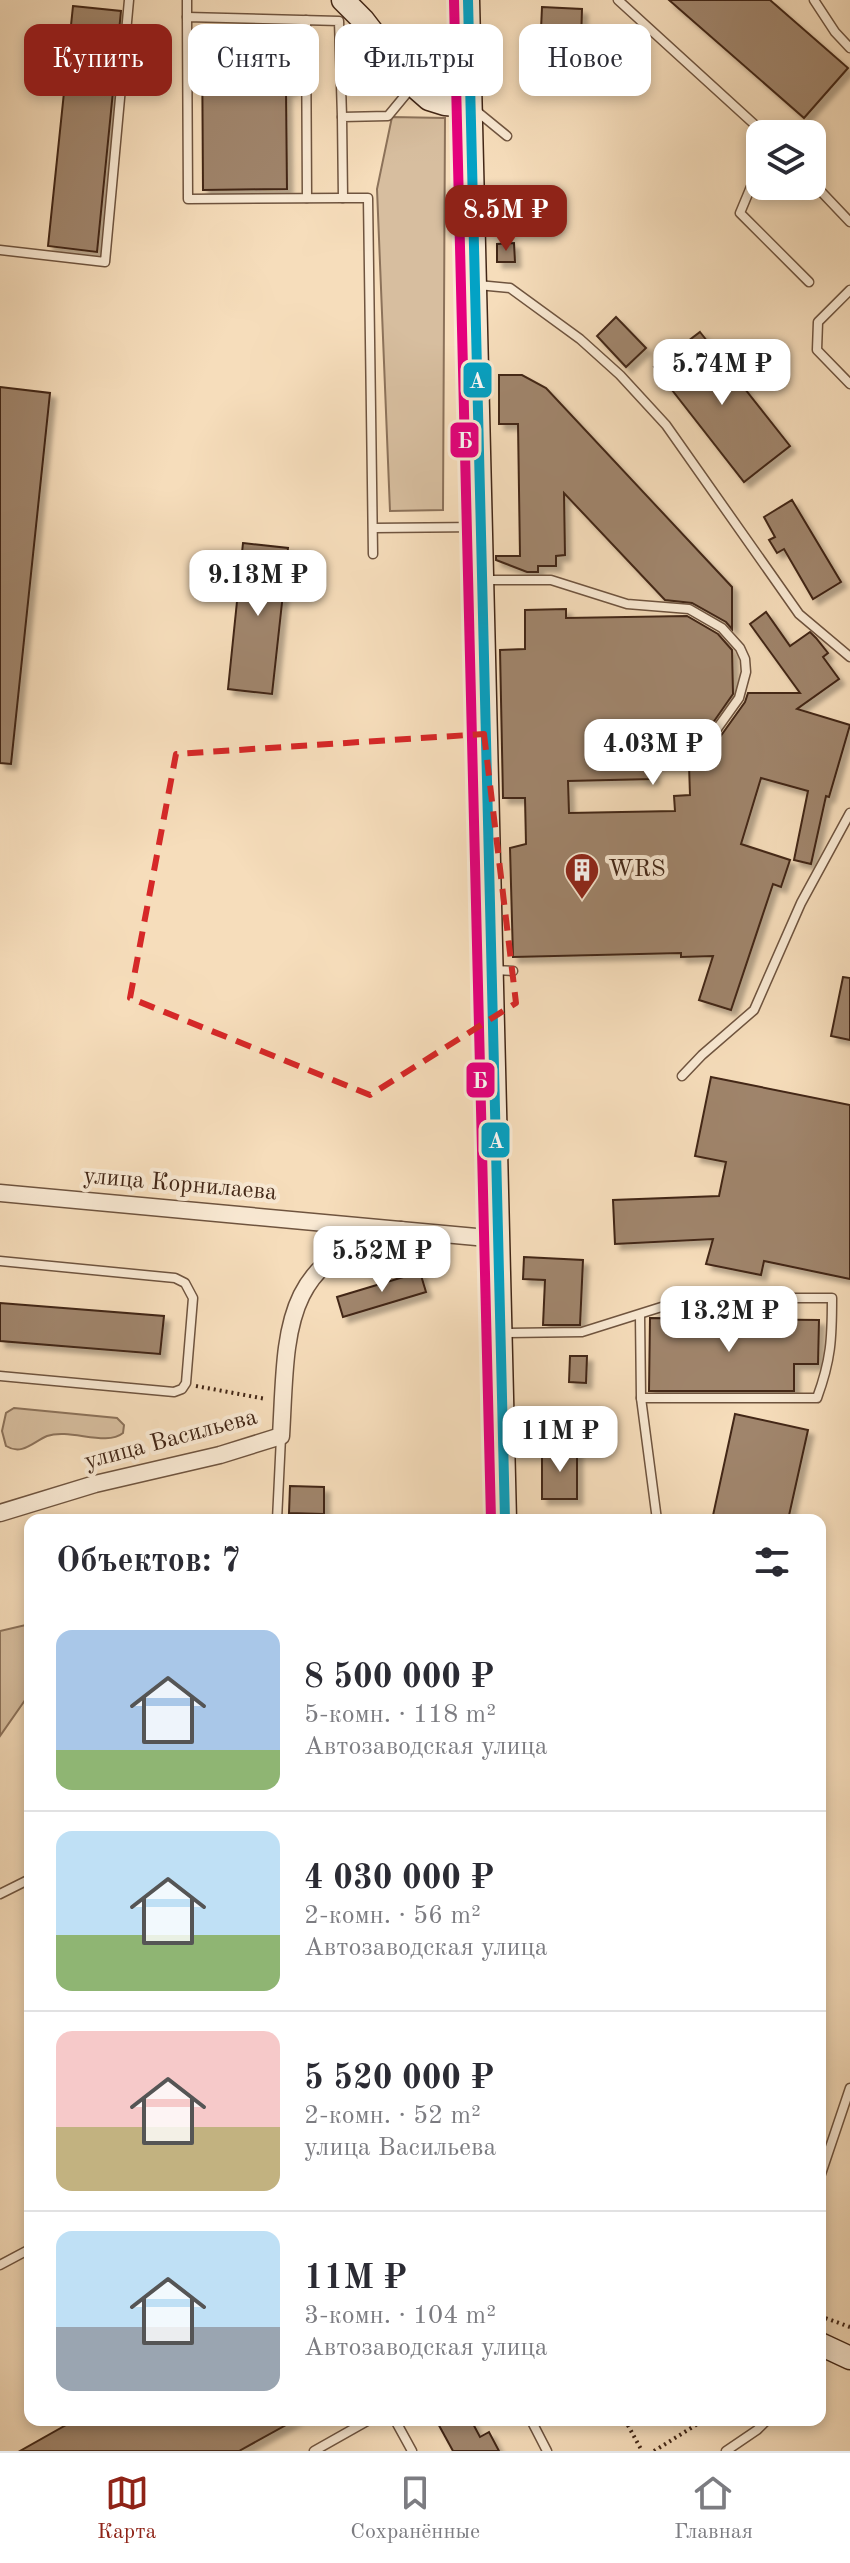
<!DOCTYPE html>
<html lang="ru">
<meta charset="utf-8">
<style>
body{margin:0;font-family:"Old Standard TT",serif;background:#f7f7f7;color:#2b2b33;height:100vh;display:flex;flex-direction:column;font-size:30px;white-space:nowrap}
*{box-sizing:border-box;margin:0}
p{font-size:26px;color:#7c7c81}
.icon{flex:none;width:44px;height:44px;fill:none;stroke:currentColor;stroke-width:2;stroke-linecap:round;stroke-linejoin:round}
.map{position:relative;flex:1;overflow:hidden}
.sheet{position:absolute;left:24px;top:1514px;width:802px;height:912px;display:flex;flex-direction:column;background:#fff;border-radius:16px;box-shadow:0 4px 12px #0003}
.sheet>*{flex:none}
.banner{position:absolute;left:24px;top:24px;width:802px;height:72px;display:flex;gap:16px}
.controls{position:absolute;left:746px;top:120px;display:grid;gap:16px}
.controls a{display:grid;place-items:center;width:80px;height:80px;border-radius:16px;background:#fff;box-shadow:0 4px 12px #0003;font-size:40px}
.price{position:absolute;translate:-50% -68px;padding:0 18px;border-radius:16px;background:#fff;color:#222;font-size:26px;line-height:52px;filter:drop-shadow(0 2px 4px #0008)}
.price::after{content:'';position:absolute;left:50%;top:48px;width:24px;height:18px;margin-left:-12px;background:inherit;clip-path:polygon(0 0,100% 0,50% 100%)}
.price.selected{background:#8f2418;color:#fff}
ul{padding:0;list-style:none}
li{display:flex;align-items:center;gap:24px;height:200px;padding:0 32px}
li+li{border-top:2px solid #e1e1e2}
li span{display:grid;place-items:center;flex:none;width:224px;height:160px;border-radius:16px;color:#555}
li>.icon{margin-inline-start:auto}
span .icon{width:96px;height:96px;fill:#fffc;stroke-width:1}
li b{font-size:34px}
h2{display:flex;justify-content:space-between;align-items:center;height:96px;padding:0 32px;font-size:34px}
.chip{padding:0 28px;border-radius:16px;background:#fff;box-shadow:0 4px 12px #0003;font-size:28px;line-height:72px}
.chip.selected{background:#8f2418;color:#fff}
.tabs{display:flex;justify-content:space-around;align-items:center;height:112px;border-top:2px solid #e1e1e2;background:#fff;font-size:22px;color:#7c7c81}
.tabs a{display:grid;justify-items:center;gap:4px}
.tabs .selected{color:#8f2418}
.map>svg:first-child{display:block}
.green{fill:#d7be9f;stroke:#8c725a;stroke-width:2}
.building{fill:#a0856c;stroke:#422616;stroke-width:2;fill-rule:evenodd;filter:url(#shadow)}
.lines{fill:none;stroke-linecap:round;stroke-linejoin:round}
.lane-casing{stroke:#6f543f;stroke-width:11}
.street-casing{stroke:#6f543f;stroke-width:19}
.secondary-casing{stroke:#422616;stroke-width:25}
.path{stroke:#422616;stroke-width:4;stroke-dasharray:2 4;stroke-linecap:butt}
.lane{stroke:#f9e9d3;stroke-width:8}
.street{stroke:#f9e9d3;stroke-width:16}
.secondary{stroke:#f9e9d3;stroke-width:22}
.bus-1-casing{stroke:#f9e9d3;stroke-width:16}
.bus-2-casing{stroke:#f9e9d3;stroke-width:16}
.bus-1{stroke:#03a2c5;stroke-width:10}
.bus-2{stroke:#e5007d;stroke-width:10}
.marked{fill:none;stroke:#d62828;stroke-width:6;stroke-dasharray:16 10;stroke-linejoin:round}
.labels{text-anchor:middle;dominant-baseline:central;stroke-width:8;stroke-linejoin:round;paint-order:stroke}
.poi-label{font-size:24px;fill:#422616;stroke:#f9e9d3;text-anchor:start}
.street-label{font-size:24px;fill:#422616;stroke:#f9e9d3}
.line-badge{stroke:#f9e9d3;stroke-width:3}
.badge-label{font-size:22px;text-anchor:middle;font-weight:bold;fill:#fff}
</style>
<div class="map">
<svg width="850" height="2451" viewBox="0 0 850 2451">
<defs>
<filter id="shadow"><feDropShadow dx="5.5" dy="5.5" stdDeviation="2" flood-color="#0004"/></filter>
</defs>
<rect width="100%" height="100%" fill="#f6ddbb"/>
<filter id="stains"><feTurbulence type="fractalNoise" baseFrequency=".0025" numOctaves="4"/><feColorMatrix values="0 0 0 0 .2 0 0 0 0 .09 0 0 0 0 .02 0 0 0 .5 -.17"/></filter>
<radialGradient id="worn" r=".72"><stop offset=".6" stop-color="#630" stop-opacity="0"/><stop offset="1" stop-color="#630" stop-opacity=".3"/></radialGradient>
<g class="green">
<polygon points="392,117 445,118 443,510 390,511 377,189"/>
<path d="M14 1408 117 1418 124 1425 123 1433C106 1447 70 1428 47 1436 33 1442 22 1456 6 1446L2 1431 6 1413Z"/>
<polygon points="30,1624 30,1693 0,1736 0,1631"/>
</g>
<g class="building">
<polygon points="669,0 770,0 848,68 804,118"/>
<polygon points="73,6 121,11 97,252 48,246"/>
<polygon points="542,7 582,9 580,75 539,74"/>
<polygon points="202,33 286,35 286,65 292,65 292,90 286,90 287,189 203,190"/>
<polygon points="514,243 515,262 497,262 497,244"/>
<polygon points="616,317 646,348 626,367 597,336"/>
<polygon points="700,332 790,446 744,482 654,367"/>
<polygon points="499,375 522,375 546,388 732,587 732,629 726,622 692,603 665,600 564,493 565,555 556,556 556,566 538,566 538,572 527,572 496,560 496,556 520,556 518,424 499,424"/>
<polygon points="0,387 50,393 11,764 0,763"/>
<polygon points="792,500 841,582 813,599 784,549 777,553 769,540 775,537 764,517"/>
<polygon points="243,543 288,548 272,694 228,689"/>
<path d="M566 609V618L687 616 718 634 732 650 733 694 703 737V744L708 747 715 744 745 702 748 693H800L750 624 766 612 790 646 810 632 816 638 828 653 823 657 839 679 797 709 850 725 829 797 826 796 811 864 794 860 808 791 761 778 741 844 790 860 781 887 773 884 731 1010 699 1000 713 956 681 957V953L513 957 510 848 526 844 525 798H503L500 650 525 649V610ZM653 765H689L690 795 674 796 675 811 569 813 568 781 653 779Z"/>
<polygon points="843,977 850,978 850,1040 831,1036"/>
<polygon points="711,1077 850,1105 850,1279 764,1261 761,1275 706,1264 713,1239 615,1244 613,1200 719,1196 726,1162 695,1156"/>
<polygon points="524,1257 583,1260 580,1325 543,1325 545,1280 523,1279"/>
<polygon points="420,1272 426,1292 343,1317 337,1297"/>
<polygon points="0,1303 164,1316 160,1354 0,1341"/>
<polygon points="650,1318 819,1320 818,1364 794,1364 794,1391 649,1391"/>
<polygon points="570,1356 587,1356 586,1383 569,1382"/>
<polygon points="735,1414 808,1430 788,1520 712,1520"/>
<rect x="542" y="1449" width="35" height="50"/>
<polygon points="290,1486 324,1487 324,1514 289,1513"/>
<polygon points="75,2420 295,2420 239,2451 20,2451"/>
<polygon points="436,2420 471,2420 480,2437 489,2432 499,2451 453,2451"/>
</g>
<g class="lines">
<g class="lane-casing">
<g id="lane">
<polyline points="187,0 187,17"/>
<polyline points="618,0 765,134"/>
<polyline points="814,0 835,32 850,48"/>
<polyline points="306,20 307,198"/>
<polyline points="474,109 507,136"/>
<polyline points="342,117 339,21 187,17 188,199 343,198"/>
<polyline points="760,165 740,213 809,282"/>
<polyline points="812,182 850,222"/>
<polyline points="0,250 105,262 129,0"/>
<polyline points="478,285 510,288 580,339 620,375 666,425 799,614 850,657"/>
<polyline points="850,290 818,322 817,350 850,384"/>
<polyline points="374,528 480,527"/>
<polyline points="373,554 368,198 343,198 342,117 388,116 412,87"/>
<polyline points="483,580 551,580 627,604 689,609 722,628 740,648 745,659 746,672 739,698 709,740"/>
<polyline points="494,970 513,971"/>
<polyline points="682,1076 702,1055 754,1010 801,903 850,813"/>
<polyline points="0,1261 175,1278 185,1283 193,1298 186,1383 182,1389 174,1392 0,1376"/>
<polyline points="640,1316 641,1398 657,1520"/>
<path d="M501 1333 582 1332 690 1298H832C832 1339 831 1360 817 1398H641"/>
<polyline points="277,1520 281,1437"/>
<polyline points="0,1894 30,1879"/>
<polyline points="820,2177 850,2088"/>
<polyline points="0,2265 30,2249"/>
<polyline points="395,2420 412,2451"/>
<polyline points="531,2420 547,2451"/>
<polyline points="314,2451 369,2420"/>
<polyline points="726,2451 757,2430 767,2420"/>
</g>
</g>
<g class="street-casing">
<g id="street">
<polyline points="0,1193 498,1239"/>
<path d="M0 1513 95 1484 220 1455 281 1436C287 1334 279 1256 401 1230"/>
</g>
</g>
<g class="secondary-casing">
<g id="secondary">
<polyline points="343,0 363,20 413,85 429,99 445,104 470,106"/>
<polyline points="468,0 505,1520"/>
<polyline points="820,2344 850,2358"/>
</g>
</g>
<g class="path">
<polyline points="196,1386 266,1399"/>
<polyline points="820,2316 850,2327"/>
<polyline points="625,2420 642,2451"/>
<polyline points="654,2451 704,2420"/>
</g>
<use href="#lane" class="lane"/>
<use href="#street" class="street"/>
<use href="#secondary" class="secondary"/>
<g class="bus-1-casing">
<polyline id="bus-1" points="468,0 505,1520"/>
</g>
<g class="bus-2-casing">
<polyline id="bus-2" points="454,0 491,1520"/>
</g>
<use href="#bus-1" class="bus-1"/>
<use href="#bus-2" class="bus-2"/>
</g>
<path class="marked" d="M484 734 516 1003 370 1095 130 998 176 754Z"/>
<defs>
<g id="building-pin" transform="scale(1.8)"><path d="M0 17L-7.5 6A9.5 9.5 0 1 1 7.5 6Z" fill="#8f2418" stroke="#f9e9d3"/><path d="M-4-6H4V6H1V3H-1V6H-4ZM-2.5-4.3h1.7v1.8h-1.7ZM.8-4.3h1.7v1.8H.8ZM-2.5-1h1.7V.8h-1.7ZM.8-1h1.7V.8H.8Z" fill="#fff"/></g>
</defs>
<g fill-rule="evenodd">
<use href="#building-pin" x="582" y="870"/>
</g>
<g class="labels">
<g class="poi-label">
<text x="608" y="870">WRS</text>
</g>
<g class="street-label">
<text transform="translate(180 1185) rotate(5)">улица Корнилаева</text>
<text transform="translate(171 1440) rotate(-15)">улица Васильева</text>
</g>
</g>
<g class="line-badge">
<rect x="462" y="361" width="31" height="38" rx="8" fill="#03a2c5"/>
<rect x="449" y="421" width="31" height="38" rx="8" fill="#e5007d"/>
<rect x="465" y="1061" width="31" height="38" rx="8" fill="#e5007d"/>
<rect x="480" y="1121" width="31" height="38" rx="8" fill="#03a2c5"/>
</g>
<g class="badge-label">
<text x="477" y="388">А</text>
<text x="465" y="448">Б</text>
<text x="480" y="1088">Б</text>
<text x="496" y="1148">А</text>
</g>
<rect width="100%" height="100%" filter="url(#stains)"/>
<rect width="100%" height="100%" fill="url(#worn)"/>
</svg>
<div class="controls">
<a><svg class="icon" aria-label="layers" viewBox="0 0 24 24"><path d="M12 4l9 5-9 5-9-5zM3 14l9 5 9-5"/></svg></a>
</div>
<b class="price selected" style="left:506px;top:253px">8.5M ₽</b>
<b class="price" style="left:722px;top:407px">5.74M ₽</b>
<b class="price" style="left:258px;top:618px">9.13M ₽</b>
<b class="price" style="left:653px;top:787px">4.03M ₽</b>
<b class="price" style="left:382px;top:1294px">5.52M ₽</b>
<b class="price" style="left:729px;top:1354px">13.2M ₽</b>
<b class="price" style="left:560px;top:1474px">11M ₽</b>
<div class="banner">
<a class="chip selected">Купить</a>
<a class="chip">Снять</a>
<a class="chip">Фильтры</a>
<a class="chip">Новое</a>
</div>
<section class="sheet">
<h2>Объектов: 7<svg class="icon" aria-label="filters" viewBox="0 0 24 24"><path d="M4 7h16M4 17h16"/><circle cx="9" cy="7" r="2"/><circle cx="15" cy="17" r="2"/></svg></h2>
<ul>
<li><span style="background:linear-gradient(#a9c7e8 75%,#8fb573 0)"><svg class="icon" aria-label="home" viewBox="0 0 24 24"><path d="M3 11l9-7 9 7M6 9v11h12V9"/></svg></span><div><b>8 500 000 ₽</b><p>5-комн. · 118 m²</p><p>Автозаводская улица</p></div></li>
<li><span style="background:linear-gradient(#bfe0f5 65%,#8fb573 0)"><svg class="icon" aria-label="home" viewBox="0 0 24 24"><path d="M3 11l9-7 9 7M6 9v11h12V9"/></svg></span><div><b>4 030 000 ₽</b><p>2-комн. · 56 m²</p><p>Автозаводская улица</p></div></li>
<li><span style="background:linear-gradient(#f6c9c9 60%,#c2b280 0)"><svg class="icon" aria-label="home" viewBox="0 0 24 24"><path d="M3 11l9-7 9 7M6 9v11h12V9"/></svg></span><div><b>5 520 000 ₽</b><p>2-комн. · 52 m²</p><p>улица Васильева</p></div></li>
<li><span style="background:linear-gradient(#bfe0f5 60%,#9aa5b1 0)"><svg class="icon" aria-label="home" viewBox="0 0 24 24"><path d="M3 11l9-7 9 7M6 9v11h12V9"/></svg></span><div><b>11M ₽</b><p>3-комн. · 104 m²</p><p>Автозаводская улица</p></div></li>
</ul>
</section>
</div>
<nav class="tabs">
<a class="selected"><svg class="icon" aria-label="map" viewBox="0 0 24 24"><path d="M3 6l6-2 6 2 6-2v14l-6 2-6-2-6 2zM9 4v14M15 6v14"/></svg>Карта</a>
<a><svg class="icon" aria-label="saved" viewBox="0 0 24 24"><path d="M7 4h10v16l-5-4-5 4z"/></svg>Сохранённые</a>
<a><svg class="icon" aria-label="home" viewBox="0 0 24 24"><path d="M3 11l9-7 9 7M6 9v11h12V9"/></svg>Главная</a>
</nav>
